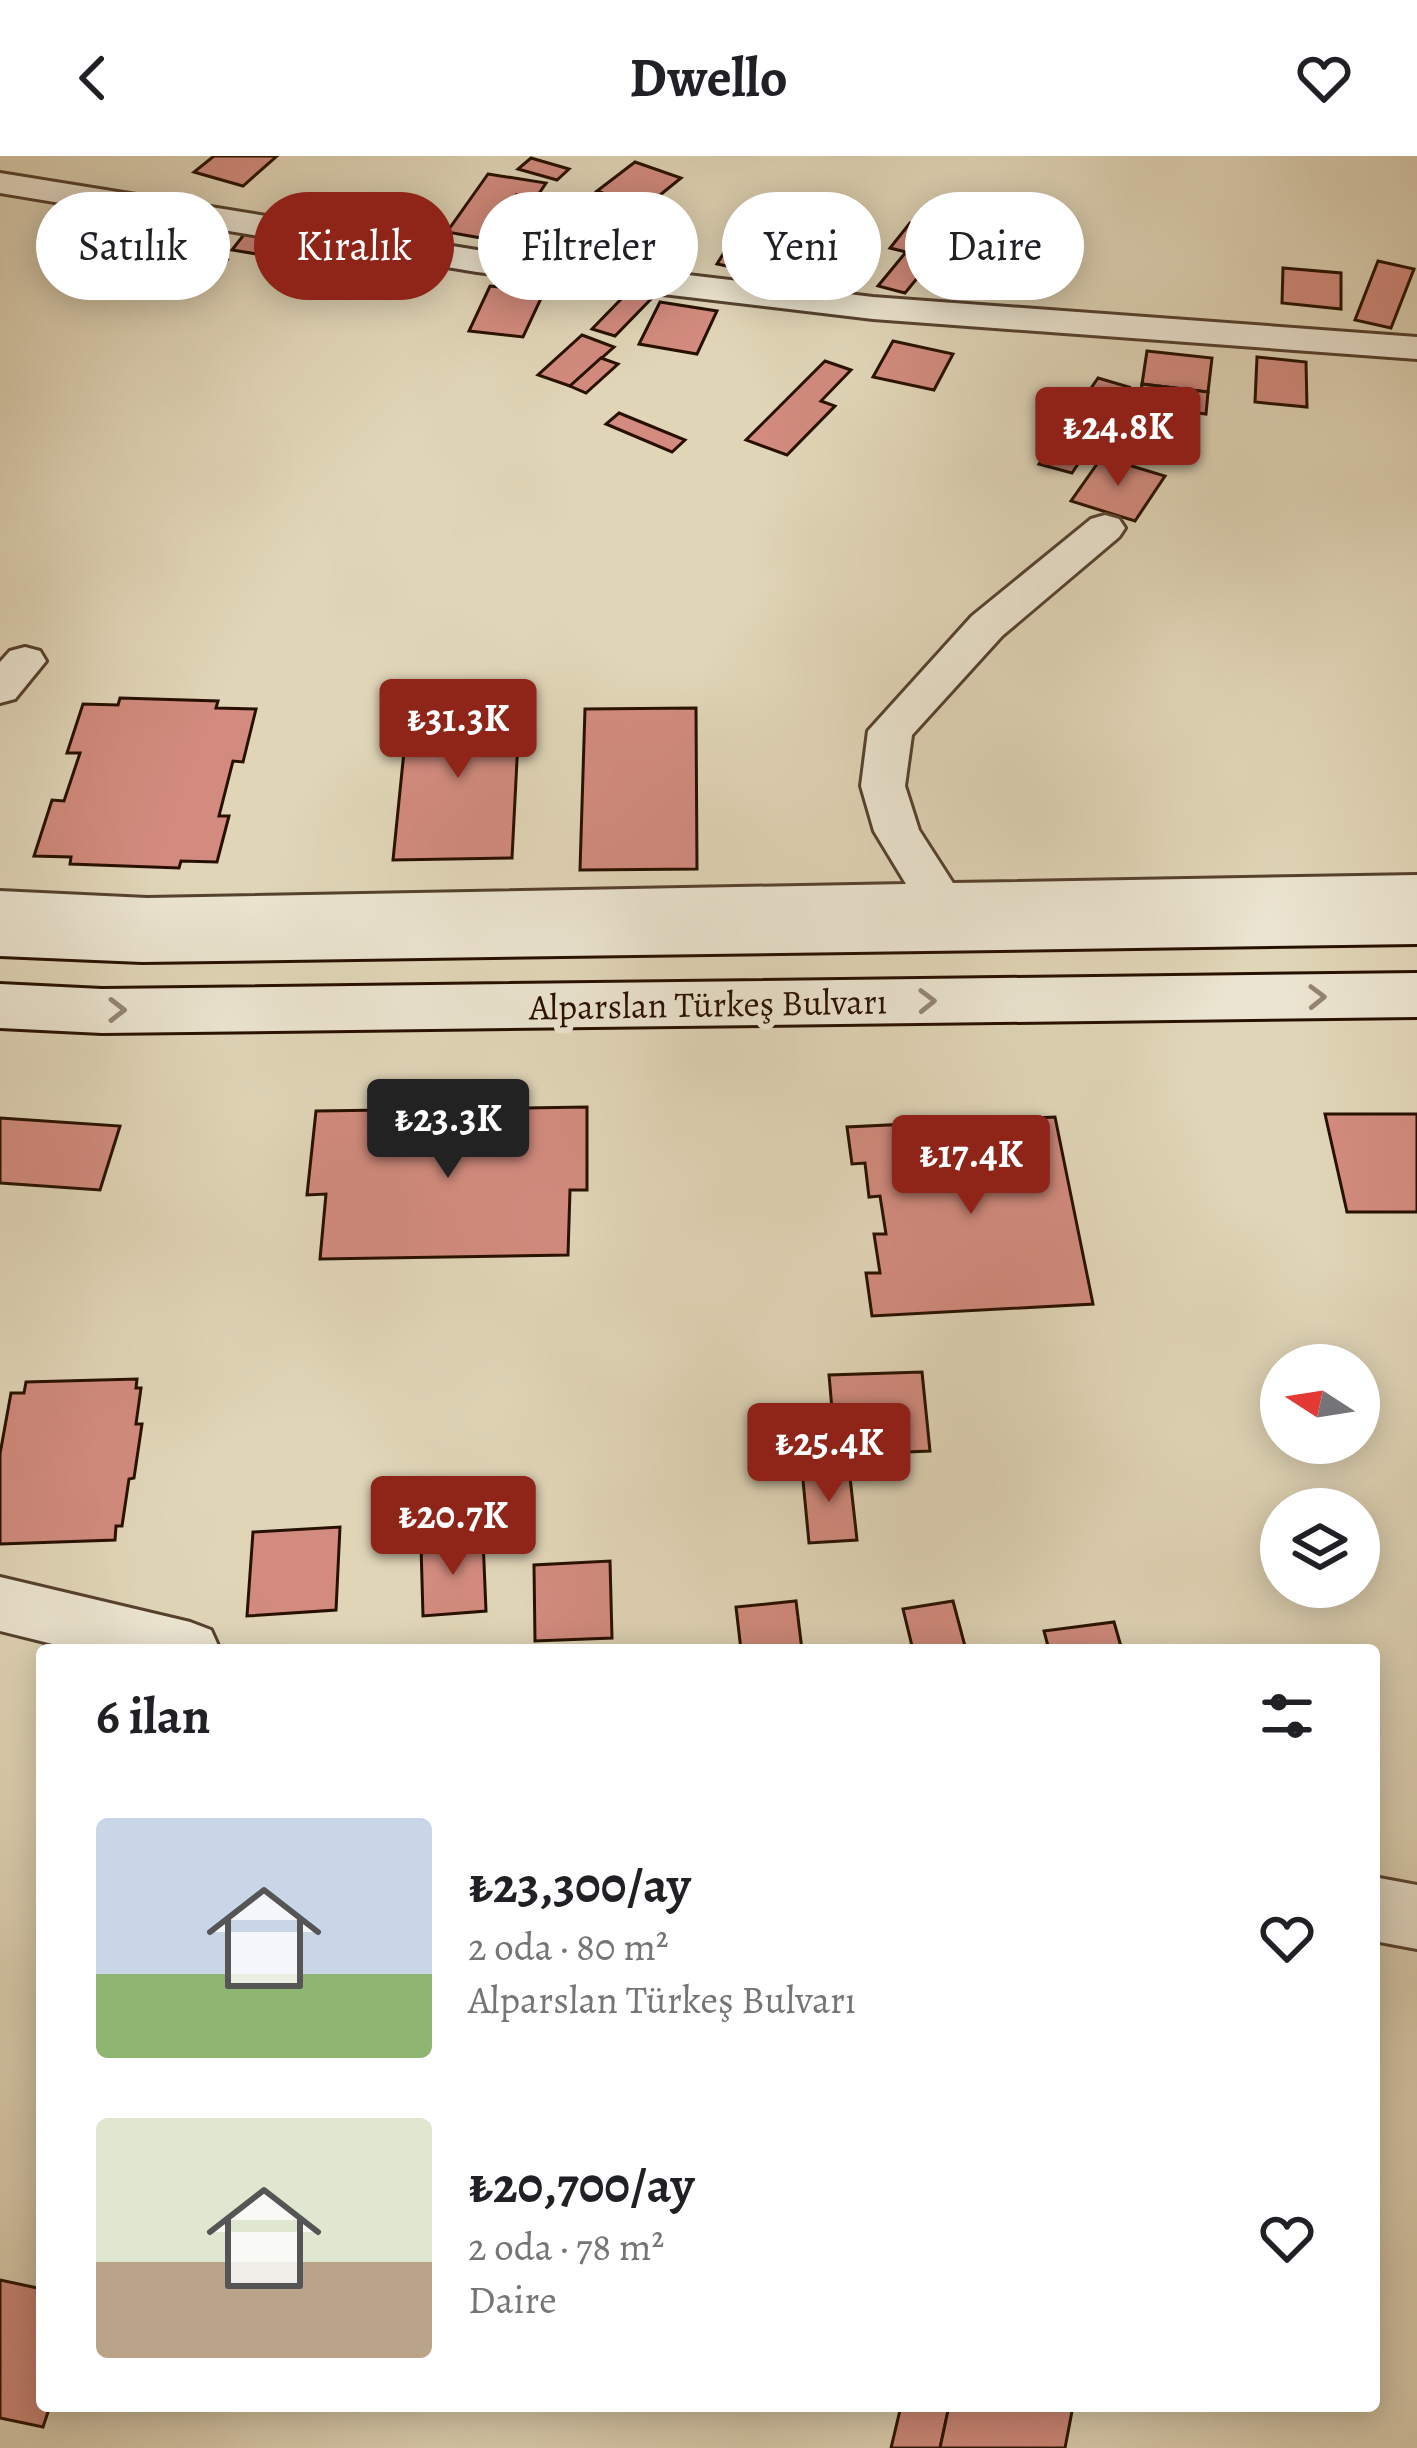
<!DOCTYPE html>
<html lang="tr">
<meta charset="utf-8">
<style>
body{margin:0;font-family:Alegreya,serif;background:#f2f2f2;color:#202124;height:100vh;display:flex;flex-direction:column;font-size:45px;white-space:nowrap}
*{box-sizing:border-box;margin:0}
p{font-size:39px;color:#757577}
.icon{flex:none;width:66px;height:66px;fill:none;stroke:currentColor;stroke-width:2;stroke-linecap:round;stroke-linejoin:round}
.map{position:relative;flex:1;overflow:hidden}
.side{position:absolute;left:36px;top:1488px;width:1344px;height:768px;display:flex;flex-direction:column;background:#fff;border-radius:12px;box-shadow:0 6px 30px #0003}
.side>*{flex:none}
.top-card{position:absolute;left:36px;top:36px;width:1347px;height:108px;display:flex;gap:24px}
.needle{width:78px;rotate:282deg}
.buttons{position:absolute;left:1260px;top:1188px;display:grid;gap:24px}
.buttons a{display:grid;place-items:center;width:120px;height:120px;border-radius:50%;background:#fff;box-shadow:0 6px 30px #0003;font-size:60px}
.price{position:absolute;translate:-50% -102px;padding:0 27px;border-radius:12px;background:#8f2418;color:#fff;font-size:39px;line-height:78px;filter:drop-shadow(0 3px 6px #0008)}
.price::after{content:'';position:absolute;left:50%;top:72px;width:36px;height:27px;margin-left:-18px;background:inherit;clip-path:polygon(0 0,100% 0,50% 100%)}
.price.selected{background:#222;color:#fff}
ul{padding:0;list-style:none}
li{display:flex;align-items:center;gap:36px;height:300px;padding:0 60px}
li span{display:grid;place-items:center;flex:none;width:336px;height:240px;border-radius:12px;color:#555}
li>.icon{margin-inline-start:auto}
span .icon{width:144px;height:144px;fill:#fffc;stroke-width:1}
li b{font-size:51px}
h2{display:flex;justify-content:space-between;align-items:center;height:144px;padding:0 60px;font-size:51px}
.pill{padding:0 42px;border-radius:54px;background:#fff;box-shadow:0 6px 30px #0003;font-size:42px;line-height:108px}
.pill.selected{background:#8f2418;color:#fff}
header{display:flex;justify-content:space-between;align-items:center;height:156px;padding:0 60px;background:#fff;font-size:54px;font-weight:600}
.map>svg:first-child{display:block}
.building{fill:#d28b7e;stroke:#281000;stroke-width:3}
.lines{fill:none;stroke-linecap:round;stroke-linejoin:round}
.street-casing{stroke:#56412e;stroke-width:6}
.secondary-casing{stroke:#281000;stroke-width:6}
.street{fill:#ebe4d0;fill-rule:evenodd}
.secondary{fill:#ebe4d0;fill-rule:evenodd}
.oneway{stroke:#938572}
.labels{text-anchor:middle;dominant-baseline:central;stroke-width:12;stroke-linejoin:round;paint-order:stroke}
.street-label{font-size:36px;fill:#281000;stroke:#ebe4d0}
</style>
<header><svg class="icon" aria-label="back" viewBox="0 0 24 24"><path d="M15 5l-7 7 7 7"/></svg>Dwello<svg class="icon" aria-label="heart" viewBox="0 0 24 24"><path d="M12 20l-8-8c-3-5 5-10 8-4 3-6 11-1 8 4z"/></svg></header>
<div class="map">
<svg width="1417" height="2292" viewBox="0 0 1417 2292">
<rect width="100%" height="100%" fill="#e0d5b7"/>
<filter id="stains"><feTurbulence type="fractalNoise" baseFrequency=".00167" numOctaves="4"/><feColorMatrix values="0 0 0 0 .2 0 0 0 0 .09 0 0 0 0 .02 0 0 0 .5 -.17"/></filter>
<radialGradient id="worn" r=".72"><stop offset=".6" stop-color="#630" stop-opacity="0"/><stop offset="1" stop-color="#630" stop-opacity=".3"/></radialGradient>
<g class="building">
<polygon points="214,0 277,0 243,30 194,16"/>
<polygon points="531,2 569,13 557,24 518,13"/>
<polygon points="635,6 681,22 644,52 597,35"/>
<polygon points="488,18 546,27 536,42 516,39 487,83 447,76"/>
<polygon points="522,55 586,64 570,92 506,83"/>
<polygon points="747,60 799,70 784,95 731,85"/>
<polygon points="910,67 953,79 905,137 878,130 906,96 890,92"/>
<polygon points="249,72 304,80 288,103 232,94"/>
<polygon points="158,82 184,89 136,131 109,123"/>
<polygon points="731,85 784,95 770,119 717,108"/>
<polygon points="198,99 227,104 218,115 188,110"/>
<polygon points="1378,105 1414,113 1391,172 1355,164"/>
<polygon points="793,109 845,115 841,130 788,123"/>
<polygon points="1283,112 1341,117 1341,153 1282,147"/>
<polygon points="490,130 544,136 523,181 469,175"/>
<polygon points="628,136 651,143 615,180 592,173"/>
<polygon points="660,146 717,155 697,198 639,188"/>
<polygon points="582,179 614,191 570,230 538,219"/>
<polygon points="893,185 953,198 934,234 873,221"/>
<polygon points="1147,195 1212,202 1208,236 1142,228"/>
<polygon points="1257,201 1306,206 1307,251 1255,246"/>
<polygon points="601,202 618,208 586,237 570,230"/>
<polygon points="825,205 851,214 821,245 835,250 787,299 746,284"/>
<polygon points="1098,222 1129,231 1072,317 1039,308"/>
<polygon points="1142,228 1208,236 1206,258 1139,250"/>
<polygon points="619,257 685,284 672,296 606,268"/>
<polygon points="1102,301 1165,320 1135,365 1071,345"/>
<polygon points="120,542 218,545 216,552 256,553 243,606 233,605 219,660 229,660 217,706 181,705 179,712 70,708 71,701 34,700 52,644 64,645 80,597 67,597 83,548 118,549"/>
<polygon points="520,545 512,702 393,704 409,546"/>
<polygon points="696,552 697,713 580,714 585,553"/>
<polygon points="587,951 587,1034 570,1034 568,1099 320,1103 326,1038 307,1039 316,955"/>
<polygon points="1325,958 1417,958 1417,1056 1347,1056"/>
<polygon points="1055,961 1093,1148 872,1160 866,1117 880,1117 874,1078 886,1078 880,1040 869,1041 865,1007 852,1008 847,971"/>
<polygon points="0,962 120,970 100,1034 0,1027"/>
<polygon points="922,1216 930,1295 836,1299 829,1219"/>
<polygon points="137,1223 136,1232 141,1232 136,1268 142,1268 134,1322 129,1323 122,1370 116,1370 115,1384 0,1388 0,1298 11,1237 24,1237 26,1226"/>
<polygon points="849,1312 857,1384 809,1387 802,1314"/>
<polygon points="340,1371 336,1454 247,1460 253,1376"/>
<polygon points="483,1383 486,1455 423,1460 421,1389"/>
<polygon points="610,1405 612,1482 535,1485 534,1409"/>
<polygon points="796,1445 802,1494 741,1494 736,1451"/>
<polygon points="953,1445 966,1494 913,1494 903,1453"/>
<polygon points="1114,1466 1122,1494 1049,1494 1044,1475"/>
<polygon points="0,2124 42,2133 42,2250 50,2250 43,2271 0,2262"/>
<polygon points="901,2250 949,2250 940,2292 891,2292"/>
<polygon points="949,2250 1073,2250 1065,2292 940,2292"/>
</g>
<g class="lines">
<g class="street-casing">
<g id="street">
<polygon points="0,17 477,94 873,141 1417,181 1417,203 873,163 477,116 0,37"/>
<polygon points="1105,359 1119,363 1125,372 1119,381 1002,480 912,579 905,630 919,674 953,727 1417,719 1417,753 147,776 0,769 0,735 147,742 906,728 874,675 861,630 868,575 972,460 1091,363"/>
<polygon points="25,491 40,495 46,505 15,543 0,547 0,506 10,495"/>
<polygon points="0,1421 190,1466 211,1474 220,1494 77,1494 0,1475"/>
<polygon points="1374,1721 1417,1729 1417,1793 1374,1785"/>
</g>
</g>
<g class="secondary-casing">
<g id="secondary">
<polygon points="1417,746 1417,788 142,806 0,800 0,758 142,764"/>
<polygon points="1417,817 1417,861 102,877 0,872 0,828 102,833"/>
</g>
</g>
<use href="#street" class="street"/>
<use href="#secondary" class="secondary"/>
</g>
<defs><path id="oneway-chevron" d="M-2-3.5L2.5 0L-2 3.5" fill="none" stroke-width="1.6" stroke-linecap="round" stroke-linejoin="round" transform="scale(3)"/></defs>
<g class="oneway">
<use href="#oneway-chevron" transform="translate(1317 841) rotate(-1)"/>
<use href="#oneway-chevron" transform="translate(927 845) rotate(-1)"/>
<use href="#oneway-chevron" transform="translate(117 854)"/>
</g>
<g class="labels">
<g class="street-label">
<text transform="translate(708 848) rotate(-1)">Alparslan Türkeş Bulvarı</text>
</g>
</g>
<rect width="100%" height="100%" filter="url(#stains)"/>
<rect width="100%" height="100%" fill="url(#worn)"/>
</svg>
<div class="buttons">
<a><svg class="needle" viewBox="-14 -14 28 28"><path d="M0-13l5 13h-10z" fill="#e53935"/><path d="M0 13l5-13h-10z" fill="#757577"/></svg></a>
<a><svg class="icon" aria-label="layers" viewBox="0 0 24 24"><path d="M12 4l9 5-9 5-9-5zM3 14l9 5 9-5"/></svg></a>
</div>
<b class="price" style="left:1118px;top:333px">₺24.8K</b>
<b class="price" style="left:458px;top:625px">₺31.3K</b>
<b class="price selected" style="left:448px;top:1025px">₺23.3K</b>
<b class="price" style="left:971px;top:1061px">₺17.4K</b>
<b class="price" style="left:829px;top:1349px">₺25.4K</b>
<b class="price" style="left:453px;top:1422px">₺20.7K</b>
<div class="top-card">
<a class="pill">Satılık</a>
<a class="pill selected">Kiralık</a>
<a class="pill">Filtreler</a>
<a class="pill">Yeni</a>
<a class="pill">Daire</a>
</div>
<section class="side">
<h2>6 ilan<svg class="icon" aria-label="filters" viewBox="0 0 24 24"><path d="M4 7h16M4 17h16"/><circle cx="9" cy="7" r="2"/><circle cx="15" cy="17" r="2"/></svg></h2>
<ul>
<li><span style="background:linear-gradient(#c9d6e8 65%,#8fb573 0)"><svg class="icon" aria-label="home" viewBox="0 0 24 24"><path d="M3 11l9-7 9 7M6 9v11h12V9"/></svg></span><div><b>₺23,300/ay</b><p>2 oda · 80 m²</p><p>Alparslan Türkeş Bulvarı</p></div><svg class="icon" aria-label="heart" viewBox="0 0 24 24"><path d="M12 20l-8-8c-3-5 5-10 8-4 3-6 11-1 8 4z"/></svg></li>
<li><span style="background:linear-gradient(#dfe7d0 60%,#b9a48a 0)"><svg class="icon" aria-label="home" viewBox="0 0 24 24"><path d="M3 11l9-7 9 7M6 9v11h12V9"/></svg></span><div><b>₺20,700/ay</b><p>2 oda · 78 m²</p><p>Daire</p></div><svg class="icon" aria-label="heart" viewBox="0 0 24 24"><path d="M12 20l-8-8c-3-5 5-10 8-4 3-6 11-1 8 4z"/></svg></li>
</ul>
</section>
</div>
